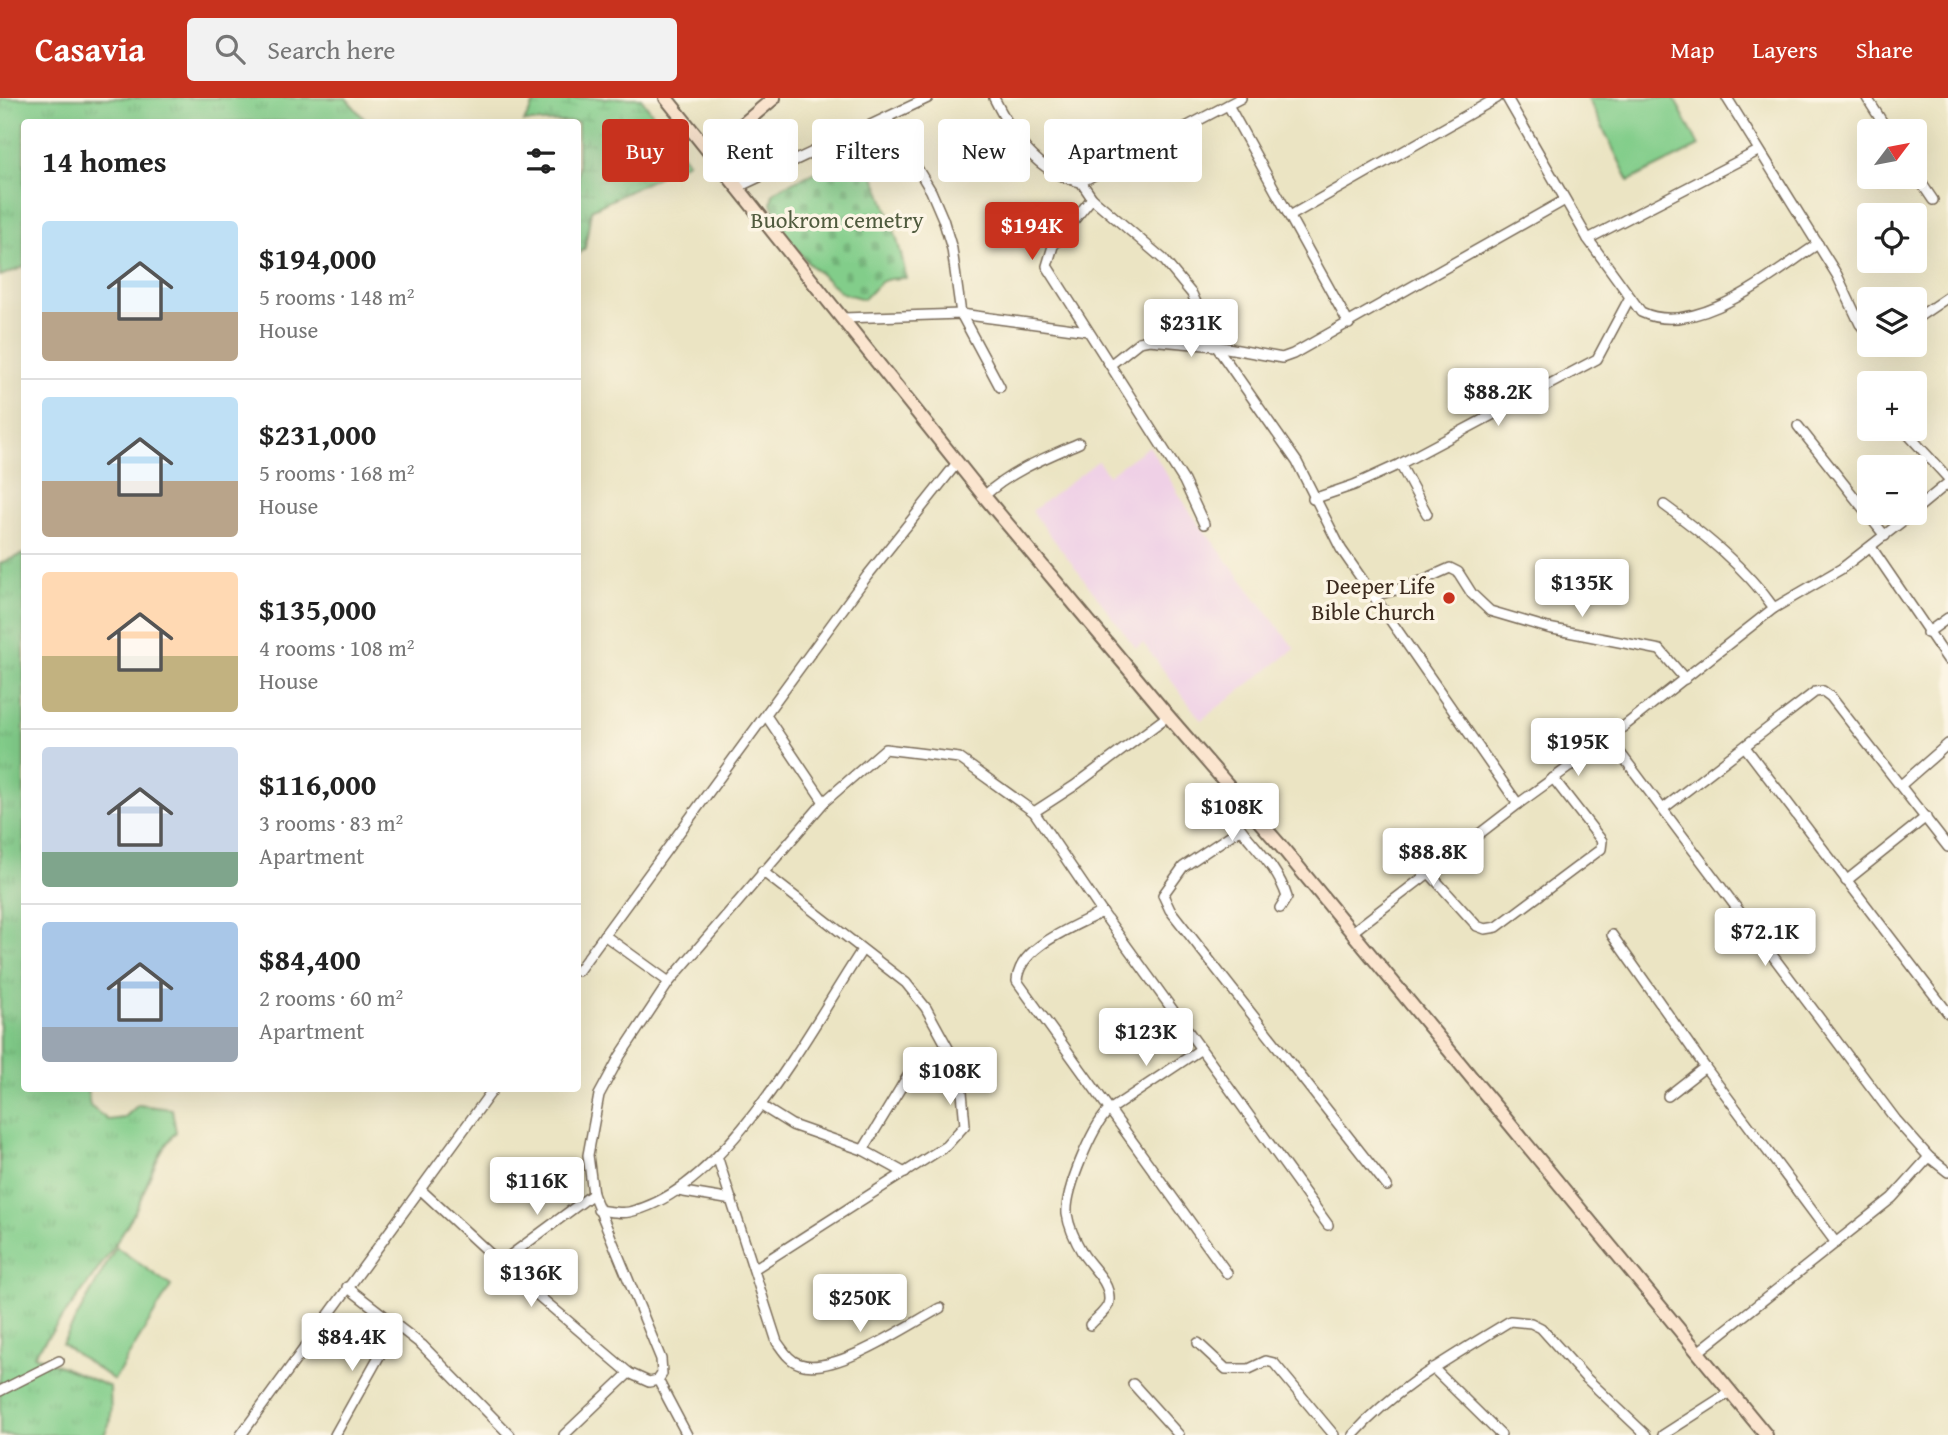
<!DOCTYPE html>
<meta charset="utf-8">
<style>
body{margin:0;font-family:"Gentium Book Plus",serif;background:#f2f2f2;color:#222;height:100vh;display:flex;flex-direction:column;font-size:26px;white-space:nowrap}
*{box-sizing:border-box;margin:0}
p{font-size:23px;color:#767676}
.icon{flex:none;width:38px;height:38px;fill:none;stroke:currentColor;stroke-width:2;stroke-linecap:round;stroke-linejoin:round}
.map{position:relative;flex:1;overflow:hidden}
.sheet{position:absolute;left:21px;top:21px;width:560px;height:973px;display:flex;flex-direction:column;background:#fff;border-radius:7px;box-shadow:0 7px 28px #0002}
.sheet>*{flex:none}
.guide{position:absolute;left:602px;top:21px;width:665px;height:63px;display:flex;gap:14px}
.needle{width:46px;rotate:58deg}
.tools{position:absolute;left:1857px;top:21px;display:grid;gap:14px}
.tools a{display:grid;place-items:center;width:70px;height:70px;border-radius:7px;background:#fff;box-shadow:0 7px 28px #0002;font-size:35px}
.price{position:absolute;translate:-50% -60px;padding:0 16px;border-radius:7px;background:#fff;color:#222;font-size:23px;line-height:46px;filter:drop-shadow(0 2px 4px #0008)}
.price::after{content:'';position:absolute;left:50%;top:42px;width:21px;height:16px;margin-left:-10px;background:inherit;clip-path:polygon(0 0,100% 0,50% 100%)}
.price.current{background:#c8321e;color:#fff}
ul{padding:0;list-style:none}
li{display:flex;align-items:center;gap:21px;height:175px;padding:0 21px}
li+li{border-top:2px solid #e0e0e0}
li span{display:grid;place-items:center;flex:none;width:196px;height:140px;border-radius:7px;color:#555}
li>.icon{margin-inline-start:auto}
span .icon{width:84px;height:84px;fill:#fffc;stroke-width:1}
li b{font-size:30px}
h2{display:flex;justify-content:space-between;align-items:center;height:84px;padding:0 21px;font-size:30px}
.chip{padding:0 24px;border-radius:7px;background:#fff;box-shadow:0 7px 28px #0002;font-size:24px;line-height:63px}
.chip.current{background:#c8321e;color:#fff}
header{display:flex;align-items:center;gap:42px;box-sizing:border-box;height:98px;padding:0 35px;background:#c8321e;color:#fff}
header strong{font-size:33px}
nav{display:flex;gap:38px;margin-inline-start:auto;font-size:24px}
.search{width:490px;height:63px;background:#f2f2f2;display:flex;align-items:center;gap:18px;box-sizing:border-box;padding:0 24px;border-radius:7px;color:#767676;font-size:26px}
.map>svg:first-child{display:block}
.built{fill:#efd0e6}
.grass{fill:url(#grass-tufts);stroke:#5e7c54;stroke-width:2}
.wetland{fill:url(#wetland-marsh);stroke:#5e7c54;stroke-width:2}
.cemetery{fill:url(#cemetery-stones);stroke:#5e7c54;stroke-width:2}
.garden{fill:#82cd8a;stroke:#5e7c54;stroke-width:2}
.lines{fill:none;stroke-linecap:round;stroke-linejoin:round}
.street-casing{stroke:#796b58;stroke-width:12}
.secondary-casing{stroke:#796b58;stroke-width:16}
.street{stroke:#fff;stroke-width:9}
.secondary{stroke:#fbe5cf;stroke-width:12}
.poi-dot{fill:#c8321e;stroke:#fcf5e5;stroke-width:2.5}
.labels{text-anchor:middle;dominant-baseline:central;stroke-width:7;stroke-linejoin:round;paint-order:stroke}
.park-label{font-size:23px;fill:#505b3e;stroke:#fcf5e5}
.poi-label{font-size:23px;fill:#3b2a1e;stroke:#fcf5e5;text-anchor:end}
</style>
<header>
<strong>Casavia</strong>
<div class="search"><svg class="icon" aria-label="search" viewBox="0 0 24 24"><circle cx="10" cy="10" r="6"/><path d="M15 15l6 6"/></svg>Search here</div>
<nav><a>Map</a><a>Layers</a><a>Share</a></nav>
</header>
<div class="map">
<svg width="1948" height="1337" viewBox="0 0 1948 1337">
<defs>
<pattern id="grass-tufts" width="24" height="20" patternUnits="userSpaceOnUse" patternTransform="scale(1.75)"><rect width="24" height="20" fill="#82cd8a"/><path d="M3 7l-1-3M5 7V3M7 7l1-3M15 17l-1-3M17 17v-4M19 17l1-3" fill="none" stroke="#71b077"/></pattern>
<pattern id="wetland-marsh" width="20" height="14" patternUnits="userSpaceOnUse" patternTransform="scale(1.75)"><rect width="20" height="14" fill="#82cd8a"/><path d="M1 5h8M5 5V1M11 12h8M15 12V8" fill="none" stroke="#71b077"/></pattern>
<pattern id="cemetery-stones" width="16" height="16" patternUnits="userSpaceOnUse" patternTransform="scale(1.75)"><rect width="16" height="16" fill="#82cd8a"/><path d="M2 7V4a2 2 0 0 1 4 0v3zM10 15v-3a2 2 0 0 1 4 0v3z" fill="#71b077"/></pattern>
</defs>
<rect width="100%" height="100%" fill="#fcf5e5"/>
<filter id="ink" filterUnits="userSpaceOnUse"><feTurbulence type="fractalNoise" baseFrequency=".0143" numOctaves="2"/><feDisplacementMap in="SourceGraphic" scale="14" xChannelSelector="R" yChannelSelector="G"/><feConvolveMatrix kernelMatrix="1 2 1 2 8 2 1 2 1" color-interpolation-filters="sRGB"/></filter>
<filter id="wash" filterUnits="userSpaceOnUse"><feTurbulence type="fractalNoise" baseFrequency=".00686" numOctaves="4" result="noise"/><feDisplacementMap in="SourceGraphic" scale="28" xChannelSelector="R" yChannelSelector="G"/><feGaussianBlur stdDeviation="1.57" result="paint"/><feColorMatrix in="noise" values="0 0 0 0 0 0 0 0 0 0 0 0 0 0 0 0 0 1.4 0 .05"/><feComposite in="paint" operator="in"/></filter>
<g filter="url(#wash)">
<rect width="100%" height="100%" fill="#ebe4c3"/>
<polygon class="built" points="1149,348 1190,414 1295,551 1201,622 1143,545 1136,550 1032,413 1098,363 1108,377"/>
<g class="grass">
<polygon points="3,0 346,0 367,24 24,24 24,169 0,178 0,1"/>
<path d="M24 456V990L87 991 90 1008 108 1022 124 1020 138 1007 172 1011 176 1034C155 1056 148 1088 134 1115 106 1165 69 1211 34 1257L110 1289 111 1322 104 1337H0V465Z"/>
</g>
<polygon class="wetland" points="537,0 641,0 688,64 591,112 585,150 578,157 578,24 524,24"/>
<path class="cemetery" d="M850 54C854 55 858 55 861 58 878 73 903 157 906 180 879 180 881 184 864 201L842 195 808 165 786 137 771 106 773 95C797 77 828 75 850 54Z"/>
<g class="garden">
<polygon points="1588,0 1674,0 1699,48 1629,83"/>
<polygon points="116,1149 171,1188 114,1282 62,1246"/>
</g>
</g>
<g filter="url(#ink)">
<g class="lines">
<g class="street-casing">
<g id="street">
<path d="M994 0C1013 38 1036 75 1081 84L1092 100 1163 161 1192 196 1216 248 1297 364 1341 451 1518 706"/>
<path d="M1507 0 1588 141 1641 214C1697 241 1773 175 1818 146"/>
<polyline points="1727,0 1837,177 1860,226 1869,237"/>
<polyline points="1867,0 1888,33"/>
<polyline points="1228,7 1349,226"/>
<polyline points="887,20 931,93 943,121 952,151 961,216 1000,289"/>
<polyline points="1914,74 1933,102"/>
<polyline points="1081,84 1241,0"/>
<polyline points="736,90 928,0"/>
<polyline points="1092,100 1053,148 1047,168 1184,383 1204,426"/>
<polyline points="1290,118 1497,0"/>
<polyline points="1588,141 1758,53"/>
<polyline points="843,220 961,216 1088,233"/>
<polyline points="1914,222 1948,199"/>
<polyline points="1110,267 1139,244 1149,242 1216,248 1282,260 1293,256 1565,102"/>
<polyline points="1798,328 1885,438"/>
<polyline points="1903,331 1948,380"/>
<polyline points="1400,366 1427,416"/>
<path d="M984 398C1011 373 1045 360 1079 345"/>
<polyline points="1313,401 1354,387 1400,366 1597,261 1630,199"/>
<path d="M1664 407C1705 437 1745 469 1774 510"/>
<polyline points="1914,413 1948,385"/>
<polyline points="1871,449 1948,562"/>
<polyline points="1373,498 1407,489 1450,470 1458,474 1472,496 1490,513 1548,530 1660,552 1685,581"/>
<polyline points="1927,535 1948,520"/>
<polyline points="767,619 824,704"/>
<polyline points="1609,640 1896,1022 1929,1059 1948,1074"/>
<polyline points="1745,649 1948,915"/>
<polyline points="1901,687 1948,646"/>
<path d="M1233 694 1225 706C1242 741 1275 761 1287 799L1280 810"/>
<polyline points="1664,710 1815,594 1823,593 1831,599 1948,749"/>
<polyline points="1034,714 1074,688 1168,618"/>
<polyline points="1240,731 1183,769 1163,797 1170,812 1387,1088"/>
<polyline points="1429,775 1477,828 1485,831 1497,829 1601,751 1602,743 1553,680"/>
<polyline points="1846,783 1926,719"/>
<path d="M1102 814C1074 829 1018 849 1017 883L1227 1175"/>
<polyline points="1351,835 1518,706 1609,640 1774,510 1841,471 1913,415"/>
<polyline points="604,837 669,884"/>
<polyline points="1612,837 1705,969 1836,1145"/>
<polyline points="578,873 867,478 957,365"/>
<polyline points="1668,998 1705,969"/>
<polyline points="760,1007 792,1027 863,1052 912,971"/>
<polyline points="863,1052 905,1075"/>
<path d="M718 1061 777 1244C783 1252 789 1263 800 1266 834 1278 909 1227 940 1210"/>
<polyline points="421,1092 500,1165 629,1275 649,1284 658,1282"/>
<polyline points="678,1093 732,1102"/>
<path d="M598 1112C608 1113 620 1116 629 1114 726 1093 810 931 862 852"/>
<polyline points="500,1165 593,1096"/>
<polyline points="754,1171 946,1048 965,1027 960,972 926,910 906,885 762,773"/>
<polyline points="347,1189 422,1247 510,1337"/>
<path d="M1090 1227C1096 1220 1109 1212 1109 1202 1110 1184 1092 1170 1083 1156 1076 1144 1069 1130 1067 1116 1065 1092 1092 1030 1108 1013L1201 951"/>
<polyline points="1198,1245 1226,1271 1249,1271 1266,1263 1274,1265 1334,1337"/>
<polyline points="1698,1254 1892,1100 1929,1059"/>
<polyline points="1433,1270 1501,1337"/>
<polyline points="658,1282 662,1276 661,1261 593,1096 588,1057 599,997 620,958 669,884 824,704 885,651 959,660 1034,714 1102,814 1328,1127"/>
<polyline points="658,1282 687,1337"/>
<polyline points="1133,1286 1179,1337"/>
<polyline points="0,1293 59,1263"/>
<polyline points="241,1337 494,990"/>
<polyline points="335,1337 396,1228"/>
<polyline points="564,1337 629,1275"/>
<path d="M1353 1337C1397 1288 1455 1257 1510 1223L1531 1225 1541 1230 1585 1279 1646 1337"/>
<polyline points="1663,1337 1730,1294"/>
</g>
</g>
<g class="secondary-casing">
<g id="secondary">
<polyline points="666,0 984,398 1168,618 1285,753 1766,1337"/>
<polyline points="710,54 774,0"/>
</g>
</g>
<use href="#street" class="street"/>
<use href="#secondary" class="secondary"/>
</g>
</g>
<circle class="poi-dot" cx="1449" cy="500" r="7"/>
<g class="labels">
<g class="park-label">
<text x="837" y="121">Buokrom cemetry</text>
</g>
<g class="poi-label">
<text x="1435" y="487">Deeper Life<tspan x="1435" dy="26">Bible Church</tspan></text>
</g>
</g>
</svg>
<div class="tools">
<a><svg class="needle" viewBox="-14 -14 28 28"><path d="M0-13l5 13h-10z" fill="#e53935"/><path d="M0 13l5-13h-10z" fill="#767676"/></svg></a>
<a><svg class="icon" aria-label="locate" viewBox="0 0 24 24"><circle cx="12" cy="12" r="6"/><path d="M12 2v4M12 18v4M2 12h4M18 12h4"/></svg></a>
<a><svg class="icon" aria-label="layers" viewBox="0 0 24 24"><path d="M12 4l9 5-9 5-9-5zM3 14l9 5 9-5"/></svg></a>
<a>+</a>
<a>−</a>
</div>
<b class="price current" style="left:1032px;top:164px">$194K</b>
<b class="price" style="left:1191px;top:261px">$231K</b>
<b class="price" style="left:1498px;top:330px">$88.2K</b>
<b class="price" style="left:1582px;top:521px">$135K</b>
<b class="price" style="left:1578px;top:680px">$195K</b>
<b class="price" style="left:1232px;top:745px">$108K</b>
<b class="price" style="left:1433px;top:790px">$88.8K</b>
<b class="price" style="left:1765px;top:870px">$72.1K</b>
<b class="price" style="left:1146px;top:970px">$123K</b>
<b class="price" style="left:950px;top:1009px">$108K</b>
<b class="price" style="left:537px;top:1119px">$116K</b>
<b class="price" style="left:531px;top:1211px">$136K</b>
<b class="price" style="left:860px;top:1236px">$250K</b>
<b class="price" style="left:352px;top:1275px">$84.4K</b>
<div class="guide">
<a class="chip current">Buy</a>
<a class="chip">Rent</a>
<a class="chip">Filters</a>
<a class="chip">New</a>
<a class="chip">Apartment</a>
</div>
<section class="sheet">
<h2>14 homes<svg class="icon" aria-label="filters" viewBox="0 0 24 24"><path d="M4 7h16M4 17h16"/><circle cx="9" cy="7" r="2"/><circle cx="15" cy="17" r="2"/></svg></h2>
<ul>
<li><span style="background:linear-gradient(#bfe0f5 65%,#b9a48a 0)"><svg class="icon" aria-label="home" viewBox="0 0 24 24"><path d="M3 11l9-7 9 7M6 9v11h12V9"/></svg></span><div><b>$194,000</b><p>5 rooms · 148 m²</p><p>House</p></div></li>
<li><span style="background:linear-gradient(#bfe0f5 60%,#b9a48a 0)"><svg class="icon" aria-label="home" viewBox="0 0 24 24"><path d="M3 11l9-7 9 7M6 9v11h12V9"/></svg></span><div><b>$231,000</b><p>5 rooms · 168 m²</p><p>House</p></div></li>
<li><span style="background:linear-gradient(#ffd9b3 60%,#c2b280 0)"><svg class="icon" aria-label="home" viewBox="0 0 24 24"><path d="M3 11l9-7 9 7M6 9v11h12V9"/></svg></span><div><b>$135,000</b><p>4 rooms · 108 m²</p><p>House</p></div></li>
<li><span style="background:linear-gradient(#c9d6e8 75%,#7fa58c 0)"><svg class="icon" aria-label="home" viewBox="0 0 24 24"><path d="M3 11l9-7 9 7M6 9v11h12V9"/></svg></span><div><b>$116,000</b><p>3 rooms · 83 m²</p><p>Apartment</p></div></li>
<li><span style="background:linear-gradient(#a9c7e8 75%,#9aa5b1 0)"><svg class="icon" aria-label="home" viewBox="0 0 24 24"><path d="M3 11l9-7 9 7M6 9v11h12V9"/></svg></span><div><b>$84,400</b><p>2 rooms · 60 m²</p><p>Apartment</p></div></li>
</ul>
</section>
</div>
